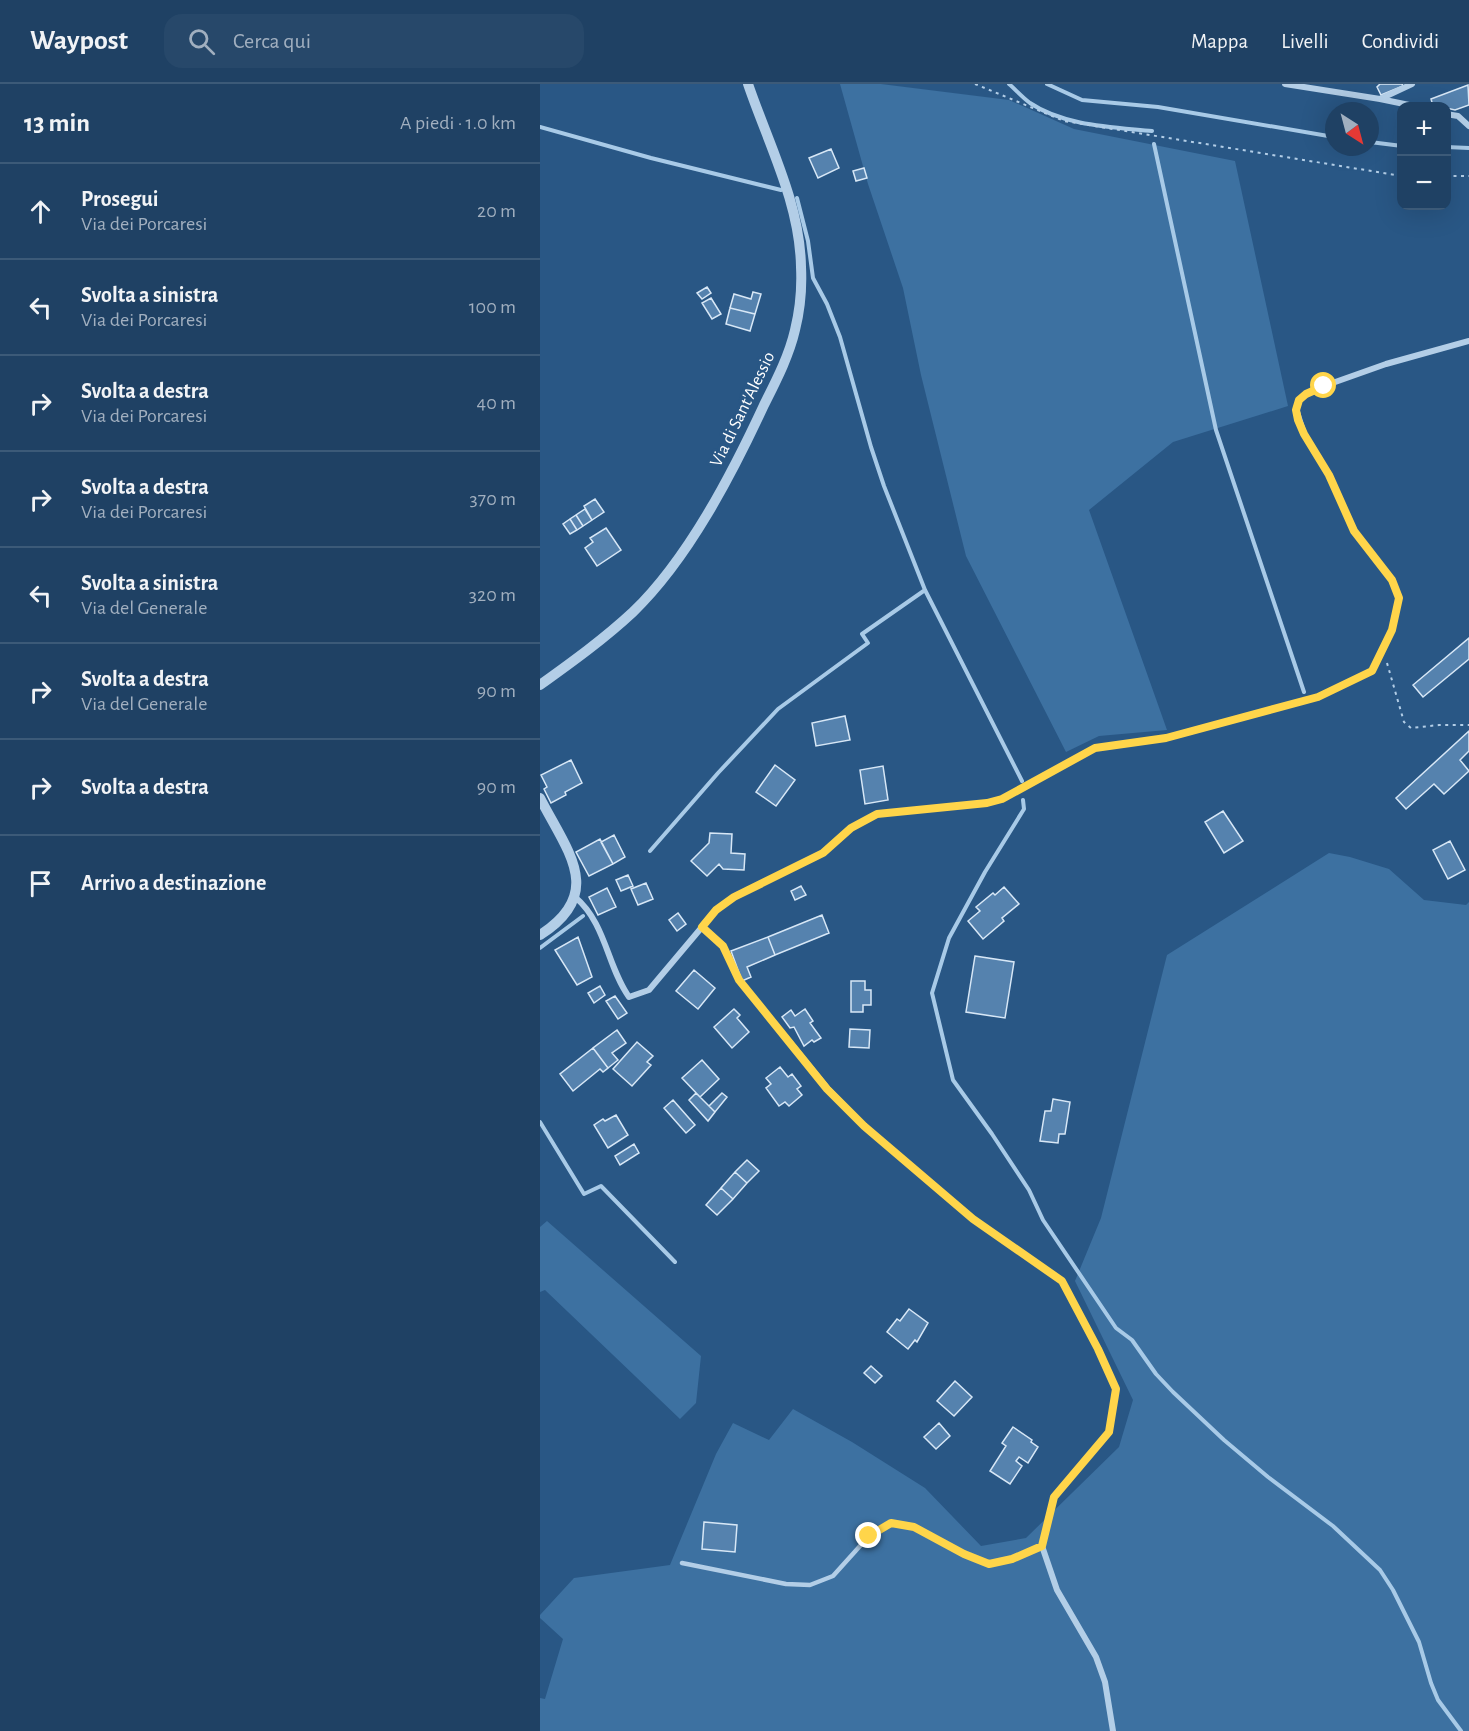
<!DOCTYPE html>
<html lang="it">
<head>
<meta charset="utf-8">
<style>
	body { margin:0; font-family:"Alegreya Sans",sans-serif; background:#27486a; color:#f1f3f6 }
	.controls { position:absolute; right:18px; top:18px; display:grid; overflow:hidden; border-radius:12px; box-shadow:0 6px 24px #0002 }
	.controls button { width:54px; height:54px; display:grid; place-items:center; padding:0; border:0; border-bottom:2px solid #3c5a78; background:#1f4164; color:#f1f3f6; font:30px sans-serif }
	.compass { position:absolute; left:785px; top:18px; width:54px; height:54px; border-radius:50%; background:#1f4164; box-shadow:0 6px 24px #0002; rotate:144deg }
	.stop { position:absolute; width:18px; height:18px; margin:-14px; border:4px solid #ffd54a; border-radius:50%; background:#fff }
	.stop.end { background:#ffd54a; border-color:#fff; box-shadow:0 2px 6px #0008 }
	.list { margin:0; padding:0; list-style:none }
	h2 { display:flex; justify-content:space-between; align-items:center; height:78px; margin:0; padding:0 24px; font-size:26px }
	h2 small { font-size:20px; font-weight:400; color:#a1afbf }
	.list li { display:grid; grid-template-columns:39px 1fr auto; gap:18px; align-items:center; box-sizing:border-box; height:96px; padding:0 24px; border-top:2px solid #3c5a78 }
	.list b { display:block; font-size:22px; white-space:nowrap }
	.list p { margin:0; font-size:20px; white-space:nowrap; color:#a1afbf }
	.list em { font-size:20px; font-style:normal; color:#a1afbf }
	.icon { flex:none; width:33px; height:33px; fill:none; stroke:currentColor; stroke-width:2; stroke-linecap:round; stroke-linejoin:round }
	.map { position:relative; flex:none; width:929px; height:1647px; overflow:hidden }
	header { display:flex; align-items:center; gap:36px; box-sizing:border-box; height:84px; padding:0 30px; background:#1f4164; border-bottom:2px solid #3c5a78 }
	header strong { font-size:28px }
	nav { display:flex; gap:33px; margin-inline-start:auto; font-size:21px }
	.search { width:420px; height:54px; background:#27486a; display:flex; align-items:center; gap:15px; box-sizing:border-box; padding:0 21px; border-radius:18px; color:#a1afbf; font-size:22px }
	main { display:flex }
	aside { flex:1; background:#1f4164 }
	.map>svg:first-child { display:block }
</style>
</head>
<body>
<header>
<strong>Waypost</strong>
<div class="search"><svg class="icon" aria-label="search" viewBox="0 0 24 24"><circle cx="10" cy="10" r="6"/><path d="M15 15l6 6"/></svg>Cerca qui</div>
<nav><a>Mappa</a><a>Livelli</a><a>Condividi</a></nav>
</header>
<main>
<aside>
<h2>13 min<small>A piedi · 1.0 km</small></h2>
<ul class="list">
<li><svg class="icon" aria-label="ahead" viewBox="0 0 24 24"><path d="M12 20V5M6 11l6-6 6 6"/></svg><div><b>Prosegui</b><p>Via dei Porcaresi</p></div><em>20 m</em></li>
<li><svg class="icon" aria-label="left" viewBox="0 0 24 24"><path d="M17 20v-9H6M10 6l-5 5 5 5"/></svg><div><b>Svolta a sinistra</b><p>Via dei Porcaresi</p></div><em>100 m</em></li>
<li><svg class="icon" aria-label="right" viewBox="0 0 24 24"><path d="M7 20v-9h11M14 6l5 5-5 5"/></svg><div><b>Svolta a destra</b><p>Via dei Porcaresi</p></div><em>40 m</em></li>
<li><svg class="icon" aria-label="right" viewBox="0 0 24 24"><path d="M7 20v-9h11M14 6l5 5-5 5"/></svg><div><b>Svolta a destra</b><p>Via dei Porcaresi</p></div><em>370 m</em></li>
<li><svg class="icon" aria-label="left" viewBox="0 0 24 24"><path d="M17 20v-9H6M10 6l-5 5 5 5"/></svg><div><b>Svolta a sinistra</b><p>Via del Generale</p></div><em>320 m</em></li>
<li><svg class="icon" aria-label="right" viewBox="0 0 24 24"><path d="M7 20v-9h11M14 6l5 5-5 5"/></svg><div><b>Svolta a destra</b><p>Via del Generale</p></div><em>90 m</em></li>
<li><svg class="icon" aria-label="right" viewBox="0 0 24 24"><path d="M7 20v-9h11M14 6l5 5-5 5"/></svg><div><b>Svolta a destra</b></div><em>90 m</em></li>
<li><svg class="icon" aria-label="arrive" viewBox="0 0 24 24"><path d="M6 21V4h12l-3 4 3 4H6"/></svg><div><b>Arrivo a destinazione</b></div></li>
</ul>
</aside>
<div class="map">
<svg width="929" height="1647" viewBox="0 0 929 1647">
	<rect width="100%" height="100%" fill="#295785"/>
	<path fill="#3d71a1" d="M300,0H341L469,16L534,45L695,77L748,322L633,358L549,426L627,646L559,652L526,668L426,472L381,291L363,204L328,100Z
		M789,769L810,773L849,785L884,816L926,821L929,818V1647H0V1614L5,1615L23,1555L0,1534V1531L34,1494L130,1481L176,1370L193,1339L229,1356L253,1325L312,1358L385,1404L441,1462L486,1454L579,1363L593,1316L535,1197L561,1134L627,871Z
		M7,1137L161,1272L156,1319L140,1335L5,1206L0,1208V1143Z"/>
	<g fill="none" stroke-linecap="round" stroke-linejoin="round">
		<path stroke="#a8cae7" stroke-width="4" d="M469,0C476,6 482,13 490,19C524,42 573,43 612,47
			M507,0L542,16L618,23L794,53
			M0,43L111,74L241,106
			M830,58L862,62
			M614,60L676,346L764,608
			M906,63L929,64
			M257,114L268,157L273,194L287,220L300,253L331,363L344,402L385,506L482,697
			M483,716L484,725L445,788L409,854L392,909L413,996L452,1050L489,1106L503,1136L576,1244L592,1256L616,1290L633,1308L684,1356L728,1393L793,1442L840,1486L853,1506L879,1558L891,1599L898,1616L921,1647
			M110,767L178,689L238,625L328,559L322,550L385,506
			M0,864L43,832
			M0,1038L44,1110L61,1102L135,1178"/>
	</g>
	<path fill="#5582ae" stroke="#d7e7f6" stroke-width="1.5" d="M840,0H862L863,2L841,11L837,3Z
		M928,1L929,21L915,26L906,24V22H893L891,15Z
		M291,65L299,84L278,94L269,74Z
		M324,84L327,94L316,97L313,87Z
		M167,203L171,209L162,215L157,209Z
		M213,208L221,210L215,230L190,224L194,210L211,215Z
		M171,214L181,230L172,235L162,219Z
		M190,224L215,230L210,247L186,240Z
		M55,415L64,428L52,436L44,422Z
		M45,425L52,436L43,442L36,431Z
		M36,431L43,442L37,446L30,435Z
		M30,435L37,446L30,450L23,440Z
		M66,444L81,466L57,482L45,464L53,458L50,454Z
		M929,554V575L883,613L873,601Z
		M305,632L310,656L276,662L272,639Z
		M929,647V667L920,676L929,687L904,710L894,700L866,725L856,714Z
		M31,676L42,699L25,708L26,711L11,719L4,705L7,703L1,691Z
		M235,681L255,696L236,722L216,708Z
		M343,682L348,716L325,720L320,686Z
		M683,727L703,757L684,769L665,738Z
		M170,749L192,750L191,769L205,770L204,786L183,785L179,780L167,792L151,777L169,759Z
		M74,751L85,773L73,780L61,758Z
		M60,755L73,780L49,792L36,768Z
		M910,757L925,786L908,795L893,766Z
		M88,791L93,802L81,807L76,796Z
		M106,799L113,815L98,821L91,805Z
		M261,802L266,811L255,816L251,807Z
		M464,803L479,820L462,834L464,837L443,855L428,837L440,827L436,823L453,809L455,811Z
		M67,804L76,823L58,831L49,813Z
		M138,829L146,840L137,847L129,836Z
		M282,831L289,849L235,871L228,853Z
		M38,853L52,893L37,901L15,866Z
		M228,853L235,871L207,883L211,893L202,897L191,867Z
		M435,872L474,878L465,934L426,928Z
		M154,886L175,904L158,925L136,907Z
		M311,897H325V906H331V921H323V928H311Z
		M60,902L65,911L54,919L48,909Z
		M75,912L87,929L78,935L66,917Z
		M194,925L200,931L197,934L209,948L192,964L174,943Z
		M265,925L273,937L270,939L281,954L274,958L272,956L264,962L254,943L250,944L242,933L251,926L255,932Z
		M310,945L330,946L329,964L309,963Z
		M77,946L86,959L72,969L78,976L68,984L53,964Z
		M97,958L113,972L107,978L111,981L92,1002L73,985Z
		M53,964L68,984L63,988L60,985L33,1007L20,990Z
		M162,976L179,995L160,1013L142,994Z
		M240,983L248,993L252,990L261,1002L257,1005L262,1011L249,1022L245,1018L239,1022L226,1004L231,1000L226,994Z
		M156,1009L175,1028L168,1037L149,1016Z
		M182,1009L187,1013L175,1028L169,1022Z
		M513,1015L530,1018L525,1050H519L518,1059L500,1057L505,1027H511Z
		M133,1016L155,1041L146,1049L124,1024Z
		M76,1031L88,1051L68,1064L54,1041L63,1035L65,1037Z
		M94,1060L99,1069L80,1081L75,1072Z
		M207,1076L219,1087L207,1099L195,1088Z
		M195,1088L207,1099L193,1115L181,1104Z
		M181,1104L193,1115L177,1131L166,1121Z
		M369,1225L388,1239L377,1258L375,1256L368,1265L347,1248L357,1235L360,1237Z
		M331,1282L342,1292L335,1299L324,1289Z
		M415,1297L432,1313L414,1332L397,1317Z
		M399,1339L410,1352L396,1365L384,1353Z
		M473,1343L492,1356L491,1358L498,1363L488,1379L479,1373L476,1377L482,1382L470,1400L450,1387L466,1362L462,1359Z
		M164,1438L197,1441L195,1468L162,1465Z"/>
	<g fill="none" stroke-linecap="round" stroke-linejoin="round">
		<path stroke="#b3cee7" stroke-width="2" stroke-dasharray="3 4.5" stroke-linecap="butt" d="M435,0L524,37L862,92
			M906,92H929
			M847,579L864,638L871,644L899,641H929"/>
		<path stroke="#b3cee7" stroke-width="4.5" d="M142,1479L246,1500L270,1501L293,1492L329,1452L351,1439L374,1443L424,1470L449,1480L472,1475L502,1462"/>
		<path stroke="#b3cee7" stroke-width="6" d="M745,0L840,15L872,0
			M840,15L874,22
			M906,30L918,32L929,42
			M35,813C66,839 67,882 89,913L109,906L162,843L183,862L199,896L287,1004L324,1042L433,1135L522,1197L558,1265L576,1305L569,1348L514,1413L502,1462L517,1506L556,1573L565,1598L573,1647
			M162,843L176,826L194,813L283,769L311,744L337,730L447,719L462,715L555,664L626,654L778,613L832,587L852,546L859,514L852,496L814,447L789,391L764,350L756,325L759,316L766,310L784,302L846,280L929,257"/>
		<path stroke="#b3cee7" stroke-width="10" d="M0,601C32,578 64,555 93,528C148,475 192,390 224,321C236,297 249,272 255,246C260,226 262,203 261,183C260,119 228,59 208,0
			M0,714C27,767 66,809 0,851"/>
	</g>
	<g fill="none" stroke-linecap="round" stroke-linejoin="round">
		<path stroke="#ffd54a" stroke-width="8" d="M329,1452L351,1439L374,1443L424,1470L449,1480L472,1475L502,1462L514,1413L569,1348L576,1305L558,1265L522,1197L433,1135L324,1042L287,1005L199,896L183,862L162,843L176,826L194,813L283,769L311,744L337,730L447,719L462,715L555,664L626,654L778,613L832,587L852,546L859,514L852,496L814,447L789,391L764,350L758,336L756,326L759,316L766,310L784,302"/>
	</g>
	<g text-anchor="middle" stroke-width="6" stroke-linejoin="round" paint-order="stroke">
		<g font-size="18" fill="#fff" stroke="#295785">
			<text transform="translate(202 325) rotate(-64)" y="6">Via di Sant'Alessio</text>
		</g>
	</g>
</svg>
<div class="controls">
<button>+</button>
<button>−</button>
</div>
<svg class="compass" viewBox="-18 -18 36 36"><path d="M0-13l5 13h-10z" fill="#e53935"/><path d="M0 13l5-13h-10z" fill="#a1afbf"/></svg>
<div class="stop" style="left:784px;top:302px"></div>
<div class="stop end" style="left:329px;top:1452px"></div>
</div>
</main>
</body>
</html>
